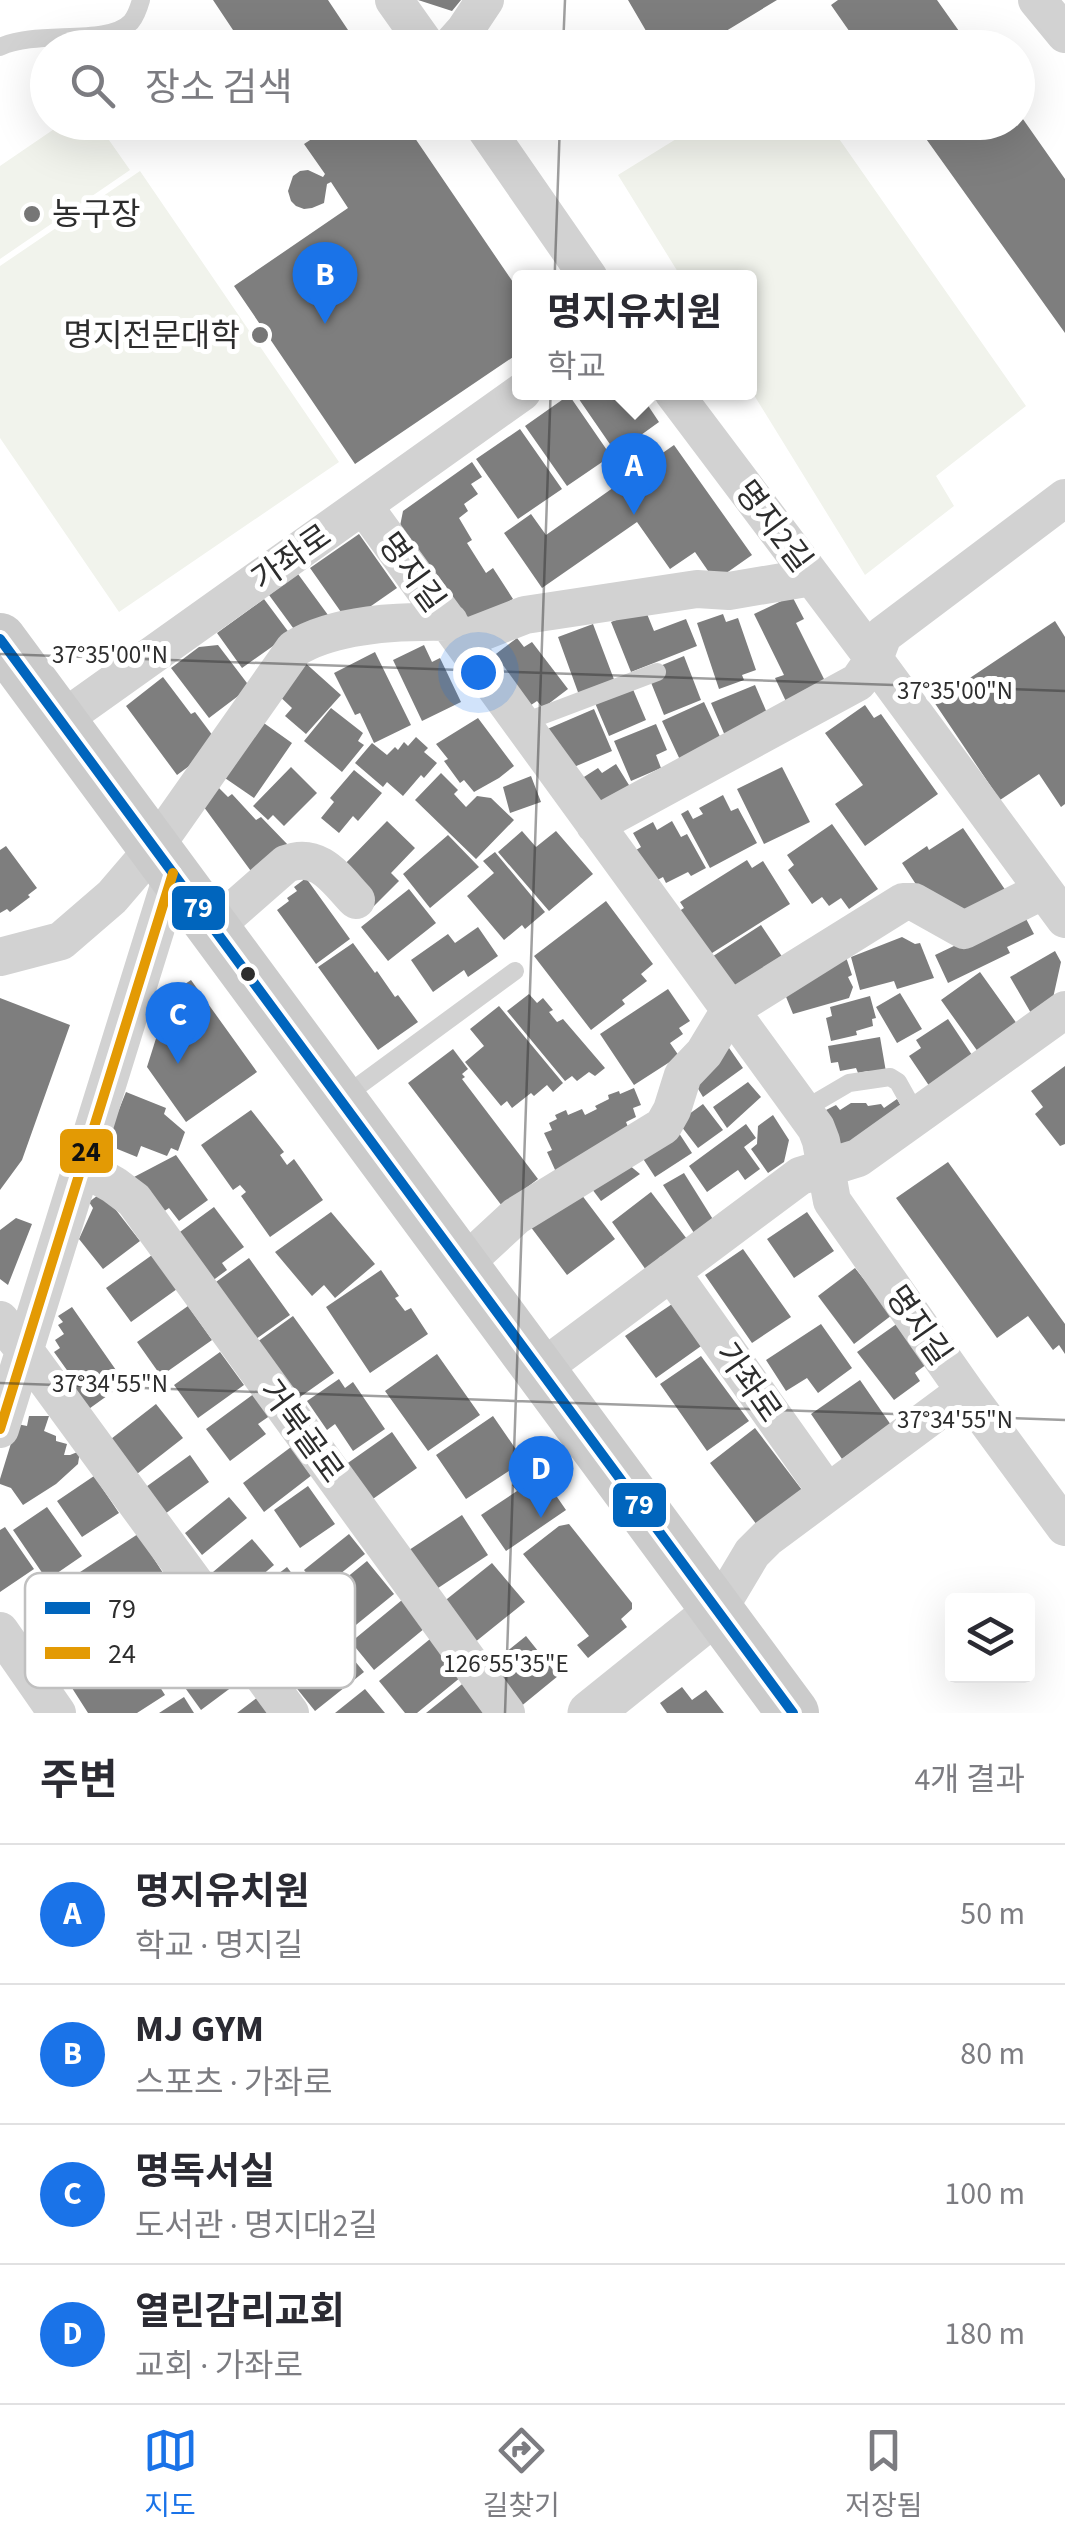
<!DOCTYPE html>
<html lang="ko">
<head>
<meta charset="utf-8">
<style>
	body { margin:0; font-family:"Source Sans 3","Noto Sans KR",sans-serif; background:#f2f2f3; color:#2b2b33 }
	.controls { position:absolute; right:30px; bottom:30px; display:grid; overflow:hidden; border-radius:10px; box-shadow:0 10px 40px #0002 }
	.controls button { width:90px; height:90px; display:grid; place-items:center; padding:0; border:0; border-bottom:2px solid #e1e1e2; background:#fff; color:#2b2b33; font:50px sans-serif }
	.you { position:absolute; left:478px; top:672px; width:35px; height:35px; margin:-25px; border:8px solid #fff; border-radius:50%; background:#1a73e8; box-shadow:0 0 0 15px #1a73e833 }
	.badge { display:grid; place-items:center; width:65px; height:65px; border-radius:50%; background:#1a73e8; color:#fff; font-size:32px; font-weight:700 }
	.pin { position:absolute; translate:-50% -82px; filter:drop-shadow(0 2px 5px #0008) }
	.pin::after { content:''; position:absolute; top:52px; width:35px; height:30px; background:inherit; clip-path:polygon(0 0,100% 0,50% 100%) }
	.popup { position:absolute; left:512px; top:270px; width:245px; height:130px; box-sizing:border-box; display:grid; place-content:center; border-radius:10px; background:#fff; filter:drop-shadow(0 2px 8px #0005); font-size:32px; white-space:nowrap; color:#7c7c81 }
	.popup b { font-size:38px; color:#2b2b33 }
	.popup::after { content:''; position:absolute; left:50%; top:100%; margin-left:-20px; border:20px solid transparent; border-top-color:#fff }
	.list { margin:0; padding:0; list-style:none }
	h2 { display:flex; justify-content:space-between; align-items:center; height:130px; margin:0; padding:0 40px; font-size:42px }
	h2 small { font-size:32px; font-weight:400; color:#7c7c81 }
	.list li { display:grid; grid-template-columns:65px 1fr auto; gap:30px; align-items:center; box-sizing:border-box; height:140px; padding:0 40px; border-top:2px solid #e1e1e2 }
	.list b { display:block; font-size:38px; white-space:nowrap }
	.list p { margin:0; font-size:32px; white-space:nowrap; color:#7c7c81 }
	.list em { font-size:32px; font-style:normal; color:#7c7c81 }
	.icon { flex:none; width:55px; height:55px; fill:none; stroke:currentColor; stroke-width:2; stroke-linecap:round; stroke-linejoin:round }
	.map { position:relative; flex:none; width:1065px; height:1713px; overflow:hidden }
	.search { position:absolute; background:#fff; box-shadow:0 10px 40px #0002; left:30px; right:30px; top:30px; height:110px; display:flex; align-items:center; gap:25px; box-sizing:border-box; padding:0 35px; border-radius:55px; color:#7c7c81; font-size:38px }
	.sheet { height:690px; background:#fff }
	nav { display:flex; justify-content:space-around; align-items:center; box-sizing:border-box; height:140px; border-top:2px solid #e1e1e2; background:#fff; font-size:28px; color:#7c7c81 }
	nav a { display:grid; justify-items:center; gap:5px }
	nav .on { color:#1a73e8 }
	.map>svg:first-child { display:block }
</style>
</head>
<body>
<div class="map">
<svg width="1065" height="1713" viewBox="0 0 1065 1713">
	<rect width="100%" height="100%" fill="#fff"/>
	<path fill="#f1f3ec" d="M63,123H97L130,170L0,259V166Z
		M702,123H828L1026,406L936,476L954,506L865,575L749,387V278L681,277L618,175Z
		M140,171L339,462L119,612L0,438V266Z"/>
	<path fill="#7e7e7e" d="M213,0H328L360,48H245Z
		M418,0H461L452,11Z
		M628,0H777L698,48H656Z
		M838,0H937L971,48H861L831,5Z
		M1018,112L1065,179V333L914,122H1018Z
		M297,122H322L305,134Z
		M353,122H404L519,291V353L355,464L234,286L348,208L331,182L327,184L324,203L312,208L304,209L296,206L291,201L288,191L293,176L300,171L308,170L323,177L325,174L304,144L327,129L332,136Z
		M574,392H639L659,422L616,453Z
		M569,395L611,456L567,486L525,426Z
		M520,429L562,489L518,519L476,459Z
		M674,445L752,555L715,581L695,552L670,569L637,522L542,588L504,533L531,514L546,535Z
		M472,462L482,477L471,484L478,494L464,504L468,511L459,518L472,540L467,543L486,573L493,568L513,599L466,628L400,526L403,511Z
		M359,534L397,588L348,622L310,568Z
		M298,574L328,615L299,636L269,595Z
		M792,596L804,619L796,623L830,691L790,710L775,678L784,675L754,614Z
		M264,599L290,634L242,668L217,633Z
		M645,609L654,631L686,619L697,646L631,672L611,622Z
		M723,614L726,622L738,618L756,670L742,675L744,680L719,689L697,623Z
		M1055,621L1065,637V804L1061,807L1039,774L1000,800L934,702Z
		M593,624L615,682L579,695L558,637Z
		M517,638L524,647L532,642L568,689L543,708L537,701L528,707L484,663Z
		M218,645L250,687L209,718L171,668L199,647Z
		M424,645L432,662L440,658L461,702L422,721L393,660Z
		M375,652L411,725L374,743L360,713L355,715L334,673Z
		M684,656L701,700L664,715L650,680L660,666Z
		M302,660L341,695L306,734L285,716L292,708L275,692Z
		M163,677L191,714L195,712L219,744L177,775L126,706Z
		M755,685L773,727L729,745L711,703Z
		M632,687L646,720L609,736L595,703Z
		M704,702L723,743L681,762L662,721Z
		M865,705L874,718L881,714L938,794L865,846L835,804L863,785L825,733Z
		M331,708L363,733L358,741L364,745L342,772L304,741Z
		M594,709L612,751L562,772L545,730Z
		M478,718L514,766L499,778L474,792L464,780L460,783L444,761L448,759L436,744Z
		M261,721L292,743L254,798L222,776Z
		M656,724L667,750L656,755L661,768L631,781L614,741Z
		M416,737L428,748L424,752L437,763L424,778L421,775L403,796L387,782L383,787L355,763L372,743L387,755L395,747L398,750L404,742L408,746Z
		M616,764L637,798L604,818L573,784L598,768L602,773Z
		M291,767L317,793L284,826L273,815L268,820L253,806Z
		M782,767L810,822L764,844L737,789Z
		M354,770L382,793L358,821L353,816L339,833L321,818L334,802L330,798Z
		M441,773L458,790L454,794L466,807L477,796L491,798L514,820L476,859L415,800Z
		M531,776L541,802L510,813L503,787Z
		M217,786L228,797L232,794L256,820L261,817L289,846L256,878L198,799Z
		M723,795L731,811L738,808L757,843L710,868L681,814L688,810L693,819L703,814L699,808Z
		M387,821L415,848L391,873L399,881L372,908L340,869Z
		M672,821L681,837L687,834L706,868L691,876L688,872L666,883L663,877L648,885L631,853L641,847L633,833L653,822L657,830Z
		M832,824L878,889L849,909L841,898L829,906L822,897L812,904L788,870L794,865L787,855Z
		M963,828L1006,891L969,916L919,889L902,863L927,846L929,850Z
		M522,831L536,847L556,831L593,874L549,911L498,852Z
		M448,835L479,867L430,908L403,874Z
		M6,846L37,888L28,895L30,897L10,912L7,909L0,913V850Z
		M495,852L545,912L525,929L522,925L504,940L467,896L494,873L483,861Z
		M747,860L752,868L763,861L790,904L701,960L673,915L684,908L680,902Z
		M306,878L350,939L316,964L277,910L289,901L287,898L297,891L294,887Z
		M409,889L436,923L388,961L361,927Z
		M606,901L653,964L641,974L647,981L622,1000L625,1004L591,1030L534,956Z
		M1023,913L1034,934L1007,947L1010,953L948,983L935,955Z
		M761,925L787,964L735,998L704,962Z
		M478,927L498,956L468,977L464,970L433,992L411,960L448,934L455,943Z
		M902,937L915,944L920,943L934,978L897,989L894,981L860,990L851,957Z
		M353,943L375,973L377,971L395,997L398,995L418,1022L378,1050L318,967Z
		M844,951L852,975L848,977L853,987L849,998L793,1014L782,987Z
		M1055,951L1061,962L1053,998L1035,1020L1010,977Z
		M980,972L1025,1035L986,1063L941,1000Z
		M191,980L257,1072L186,1122L147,1067L170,994Z
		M668,989L690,1021L679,1028L683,1034L670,1043L679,1056L634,1085L600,1034Z
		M900,993L922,1029L897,1043L876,1007Z
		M529,994L537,1003L543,998L553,1010L549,1012L557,1022L563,1019L605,1068L595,1076L589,1072L577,1081L572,1076L565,1081L507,1011Z
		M870,996L876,1018L872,1019L873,1026L856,1031L857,1035L831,1041L826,1018L832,1016L830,1007Z
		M0,998L70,1025L22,1160L0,1190Z
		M499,1006L563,1083L553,1092L547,1085L534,1096L531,1093L512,1108L507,1101L501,1106L465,1062L484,1046L470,1029Z
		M948,1019L978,1064L934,1093L909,1056L921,1048L916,1040Z
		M880,1037L886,1072L869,1075L868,1071L858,1073L856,1068L840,1071L838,1062L831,1063L828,1046Z
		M727,1045L743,1068L703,1097L694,1082Z
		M453,1049L468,1069L462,1074L465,1077L462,1079L538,1179L502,1206L408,1083Z
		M1065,1066V1144L1060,1146L1035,1114L1043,1107L1031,1091Z
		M748,1082L761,1097L727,1128L713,1107Z
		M634,1088L641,1105L633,1108L636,1117L626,1122L630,1132L556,1172L547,1152L552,1150L544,1133L552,1130L549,1123L557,1119L555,1115L566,1110L568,1115L582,1109L585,1115L597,1109L595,1106L609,1099L608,1095L619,1091L620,1094Z
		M126,1092L166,1108L164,1114L185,1132L178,1151L171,1148L167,1156L141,1146L137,1157L105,1144Z
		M897,1099L905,1113L845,1151L818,1114L836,1105L840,1110L851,1103H866L868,1106L881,1104L884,1108Z
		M703,1104L723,1130L698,1148L678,1122Z
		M251,1110L284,1152L280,1155L287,1165L294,1159L323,1200L270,1237L241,1196L246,1192L240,1185L233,1190L201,1145Z
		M773,1115L789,1140L784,1162L768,1173L751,1149L757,1144L758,1126Z
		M746,1124L756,1138L744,1147L760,1169L745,1180L738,1170L707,1192L689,1166Z
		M675,1127L692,1153L655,1177L638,1151Z
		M176,1155L208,1200L179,1221L169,1208L157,1216L134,1177Z
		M623,1160L640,1174L601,1201L586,1181Z
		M948,1162L1065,1324V1354L1059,1345L1053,1350L1028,1316L997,1338L896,1198Z
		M684,1173L714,1221L694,1233L663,1185Z
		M578,1190L615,1239L567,1275L530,1226Z
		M102,1192L140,1241L103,1269L79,1239L93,1208L89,1202Z
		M651,1192L690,1243L646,1270L612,1222Z
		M214,1207L244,1247L222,1263L227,1270L208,1284L173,1237Z
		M331,1212L375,1264L335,1298L324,1285L312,1296L275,1252Z
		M807,1212L834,1251L794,1278L767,1239Z
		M16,1218L32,1224L8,1285L0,1279V1230Z
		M743,1249L791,1317L752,1343L705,1275Z
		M152,1255L177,1289L131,1322L106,1288Z
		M249,1258L290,1315L256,1339L209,1287Z
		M855,1268L892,1315L854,1344L818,1296Z
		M381,1270L399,1296L395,1298L405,1311L411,1308L428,1334L370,1373L326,1307Z
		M675,1302L704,1344L656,1378L625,1336Z
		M188,1306L212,1340L161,1376L137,1342Z
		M72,1307L125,1383L86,1411L67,1384L74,1380L54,1352L60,1348L55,1340L64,1334L58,1325L63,1322L58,1316Z
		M293,1316L334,1373L300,1397L253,1345Z
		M905,1318L935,1358L915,1373L920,1381L894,1400L857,1352Z
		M821,1324L852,1368L818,1393L807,1378L786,1391L766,1360Z
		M220,1352L244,1385L198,1418L174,1385Z
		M437,1354L480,1415L428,1451L385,1391Z
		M701,1356L749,1421L707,1451L660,1384Z
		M339,1379L345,1388L353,1382L385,1429L353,1451L335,1424L327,1430L307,1401Z
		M860,1380L891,1425L842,1459L811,1414Z
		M255,1393L271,1415L258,1424L266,1434L230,1461L206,1429Z
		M156,1404L183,1438L128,1481L102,1446Z
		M29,1416H49L44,1431L56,1436V1441L67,1444L64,1455H70L80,1451L78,1464L56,1484L23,1505L11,1488L0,1484V1479L17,1424L27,1426Z
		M493,1416L524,1461L466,1499L436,1455Z
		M755,1428L802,1490L757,1525L710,1463Z
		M392,1432L417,1468L370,1501L345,1465Z
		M291,1447L312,1475L264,1512L243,1483Z
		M190,1455L209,1482L158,1519L139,1492Z
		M537,1468L566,1510L506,1551L481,1515L517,1491L512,1485Z
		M94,1476L119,1513L82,1537L57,1501Z
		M308,1486L335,1524L300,1548L274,1510Z
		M229,1497L247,1518L202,1555L185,1533Z
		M47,1507L82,1556L47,1580L13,1530Z
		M462,1515L488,1555L432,1592L406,1552Z
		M569,1524L632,1603V1609L621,1619L627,1627L588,1658L577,1645L589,1636L523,1554L559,1526Z
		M5,1527L34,1569L0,1592V1530Z
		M138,1534L172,1587L109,1629L74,1576Z
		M349,1534L365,1554L320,1590L304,1570Z
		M252,1539L274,1565L235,1598L213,1572Z
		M367,1561L394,1594L351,1629L324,1596Z
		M492,1563L525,1602L469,1647L437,1607Z
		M287,1567L314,1603L261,1643L234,1608Z
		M62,1573L84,1607L47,1631L25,1597Z
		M178,1596L200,1628L155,1660L133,1628Z
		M402,1600L425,1628L374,1670L351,1642Z
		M318,1603L338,1627L303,1656L282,1631Z
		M79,1626L92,1644L50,1673L31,1646L56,1629L62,1637Z
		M526,1636L558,1676L514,1712L481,1672Z
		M430,1639L461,1677L417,1713H405L379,1681Z
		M338,1641L364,1672L315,1711L290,1680Z
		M222,1646L244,1678L201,1710L178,1678Z
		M136,1649L165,1695L137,1713H88L72,1688Z
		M466,1681L492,1713H426Z
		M682,1687L692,1700L706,1690L724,1713H667L660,1703Z
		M365,1689L385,1713H335Z
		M263,1693L279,1713H237Z
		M184,1697L194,1713H159Z"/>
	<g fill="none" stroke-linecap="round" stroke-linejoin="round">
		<path stroke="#d2d2d2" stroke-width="18" d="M0,47C37,29 107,47 131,22C136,16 139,7 141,0
			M522,723L657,672
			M342,1098L515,971
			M803,1110L849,1083L890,1077L898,1082L917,1116"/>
		<path stroke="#d2d2d2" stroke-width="38" d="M394,0L428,48
			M1037,0L1065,34
			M449,48L465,30L485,0
			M481,122L589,278
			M673,392L874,659L1065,919
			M363,505L816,1128L821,1141L832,1201L965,1391L1065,1527
			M461,640L525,615L697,589L729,591L812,577
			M60,721L522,392
			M595,825L858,682L874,659L883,635L1065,498
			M213,928L286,864C319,851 336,879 356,900
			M0,957L61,941L112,897L154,848L294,649C335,623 401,621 449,622
			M82,1167L114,1185L134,1200L506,1713
			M463,1265L516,1216L663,1126L672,1110L683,1075L704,1053L730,1010L903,902H914L964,930L1042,891
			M671,1272L827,1492
			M0,1320L25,1351L290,1713
			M540,1370L800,1176L858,1158L1065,1010
			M0,1429L173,873
			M718,1610L752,1553L767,1538L965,1391
			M0,1631L57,1713"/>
		<path stroke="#d2d2d2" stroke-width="45" d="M590,1713L718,1610"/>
		<path stroke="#cbcbcb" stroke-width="52" d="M0,639L793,1713"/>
		<defs>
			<path id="bus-1" d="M0,639L793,1713"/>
			<path id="bus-2" d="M0,1429L173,873"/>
		</defs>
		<use href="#bus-1" stroke="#fff" stroke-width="18"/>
		<use href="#bus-2" stroke="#fff" stroke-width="18"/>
		<use href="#bus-1" stroke="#0065bd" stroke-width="10"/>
		<use href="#bus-2" stroke="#e39a04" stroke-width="10"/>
	</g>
	<path fill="none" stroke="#2d2d2d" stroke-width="2.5" stroke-opacity="0.45" d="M563,48L565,0M0,654L1065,691M0,1383L1065,1420M505,1713L560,122"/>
	<g fill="#767676" stroke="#fff" stroke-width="4">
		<circle cx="32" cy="214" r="10"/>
		<circle cx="260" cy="335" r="10"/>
	</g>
	<circle fill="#2d2d2d" stroke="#fff" stroke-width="4" cx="248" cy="974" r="9"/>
	<g text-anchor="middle" stroke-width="10" stroke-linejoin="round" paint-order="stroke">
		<g font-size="32" fill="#2d2d2d" stroke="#fff" text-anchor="start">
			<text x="52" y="225">농구장</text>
			<text x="240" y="346" text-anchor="end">명지전문대학</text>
		</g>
		<g font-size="32" fill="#2d2d2d" stroke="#fff">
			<text transform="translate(774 526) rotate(53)" y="11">명지2길</text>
			<text transform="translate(291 557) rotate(-35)" y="11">가좌로</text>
			<text transform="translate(412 572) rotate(54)" y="11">명지길</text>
			<text transform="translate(919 1325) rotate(55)" y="11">명지길</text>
			<text transform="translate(749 1382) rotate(55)" y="11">가좌로</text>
			<text transform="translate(302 1431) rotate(54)" y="11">거북골로</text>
		</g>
	</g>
	<rect x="25" y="1573" width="330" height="115" rx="15" fill="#fff" stroke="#c0c0c0" stroke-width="2.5"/>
	<rect x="45" y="1602" width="45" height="12" fill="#0065bd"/>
	<rect x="45" y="1647" width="45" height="12" fill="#e39a04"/>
	<g font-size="28" fill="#2d2d2d">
		<text x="108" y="1618">79</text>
		<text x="108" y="1663">24</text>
	</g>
	<g font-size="25" text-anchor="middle" fill="#2d2d2d" stroke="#fff" stroke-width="10" stroke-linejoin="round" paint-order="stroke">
		<text x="110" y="663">37°35'00"N</text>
		<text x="955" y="699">37°35'00"N</text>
		<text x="110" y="1392">37°34'55"N</text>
		<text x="955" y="1428">37°34'55"N</text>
		<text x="506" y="1672">126°55'35"E</text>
	</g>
	<g stroke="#fff" stroke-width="4">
		<rect x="170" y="884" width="57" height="48" rx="10" fill="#0065bd"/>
		<rect x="58" y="1127" width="57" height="48" rx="10" fill="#e39a04"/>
		<rect x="611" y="1481" width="57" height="48" rx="10" fill="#0065bd"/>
	</g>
	<g font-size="28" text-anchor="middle" font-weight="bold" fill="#fff">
		<text x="198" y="917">79</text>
		<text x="639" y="1514">79</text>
	</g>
	<g font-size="28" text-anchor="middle" font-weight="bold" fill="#111">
		<text x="86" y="1161">24</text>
	</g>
</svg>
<div class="controls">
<button><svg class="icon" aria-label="layers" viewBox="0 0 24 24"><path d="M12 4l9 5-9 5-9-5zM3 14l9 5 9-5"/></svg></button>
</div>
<div class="you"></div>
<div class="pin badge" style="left:634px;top:515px">A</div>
<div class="popup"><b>명지유치원</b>학교</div>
<div class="pin badge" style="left:325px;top:324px">B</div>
<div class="pin badge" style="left:178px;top:1064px">C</div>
<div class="pin badge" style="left:541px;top:1518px">D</div>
<div class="search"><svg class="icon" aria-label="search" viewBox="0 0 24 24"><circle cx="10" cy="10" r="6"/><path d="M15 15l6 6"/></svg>장소 검색</div>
</div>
<section class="sheet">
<h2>주변<small>4개 결과</small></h2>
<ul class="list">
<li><span class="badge">A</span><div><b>명지유치원</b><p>학교 · 명지길</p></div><em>50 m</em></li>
<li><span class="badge">B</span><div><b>MJ GYM</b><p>스포츠 · 가좌로</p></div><em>80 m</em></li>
<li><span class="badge">C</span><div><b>명독서실</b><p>도서관 · 명지대2길</p></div><em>100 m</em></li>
<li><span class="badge">D</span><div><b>열린감리교회</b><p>교회 · 가좌로</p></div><em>180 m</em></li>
</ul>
</section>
<nav>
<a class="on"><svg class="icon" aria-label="map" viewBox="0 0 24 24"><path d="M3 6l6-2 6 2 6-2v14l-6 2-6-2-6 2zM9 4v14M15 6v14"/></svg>지도</a>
<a><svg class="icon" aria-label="directions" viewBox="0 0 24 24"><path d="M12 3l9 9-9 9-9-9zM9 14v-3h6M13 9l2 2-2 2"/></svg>길찾기</a>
<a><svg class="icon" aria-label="saved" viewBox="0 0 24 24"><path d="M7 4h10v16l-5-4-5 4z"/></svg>저장됨</a>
</nav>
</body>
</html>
